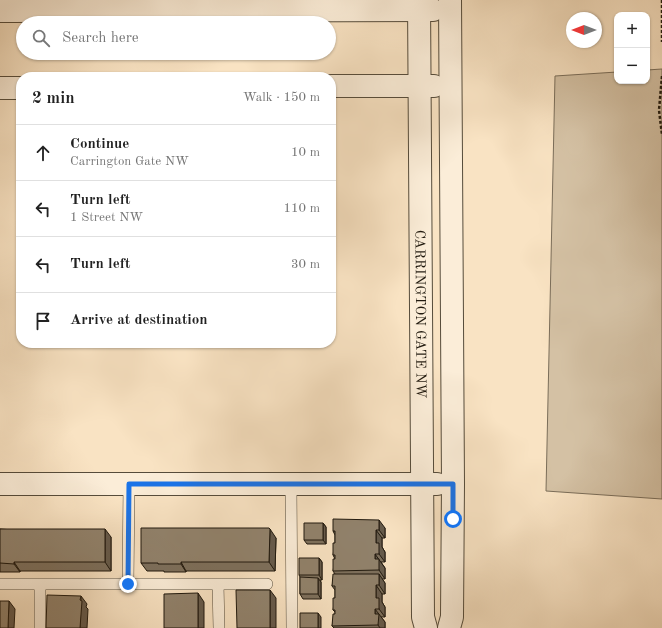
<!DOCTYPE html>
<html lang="en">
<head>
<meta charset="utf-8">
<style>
	body { margin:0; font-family:"Old Standard TT",serif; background:#f6f6f6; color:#222 }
	.controls { position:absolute; right:12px; top:12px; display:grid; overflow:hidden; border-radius:8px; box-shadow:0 1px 3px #0004 }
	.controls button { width:36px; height:36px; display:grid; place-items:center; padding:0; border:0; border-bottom:1px solid #e0e0e0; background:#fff; color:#222; font:20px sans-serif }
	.compass { position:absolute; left:566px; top:12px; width:36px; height:36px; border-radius:50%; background:#fff; box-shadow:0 1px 3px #0004; rotate:270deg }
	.stop { position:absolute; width:12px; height:12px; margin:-9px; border:3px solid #1a73e8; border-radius:50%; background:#fff }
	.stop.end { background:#1a73e8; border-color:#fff; box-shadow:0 1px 4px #0008 }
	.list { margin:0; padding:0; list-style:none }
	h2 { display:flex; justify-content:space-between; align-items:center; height:52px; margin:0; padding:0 16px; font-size:17px }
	h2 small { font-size:13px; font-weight:400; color:#767676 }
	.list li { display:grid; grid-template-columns:26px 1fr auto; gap:12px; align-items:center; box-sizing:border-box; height:56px; padding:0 16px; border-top:1px solid #e0e0e0 }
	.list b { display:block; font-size:15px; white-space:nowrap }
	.list p { margin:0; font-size:13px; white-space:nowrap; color:#767676 }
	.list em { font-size:13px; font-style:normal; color:#767676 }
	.icon { flex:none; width:22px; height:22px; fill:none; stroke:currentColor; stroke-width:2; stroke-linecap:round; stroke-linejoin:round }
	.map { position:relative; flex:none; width:662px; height:628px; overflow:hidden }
	.search { position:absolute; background:#fff; box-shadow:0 1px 3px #0004; left:16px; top:16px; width:320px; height:44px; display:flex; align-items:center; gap:10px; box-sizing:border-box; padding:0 14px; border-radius:22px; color:#767676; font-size:15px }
	.panel { position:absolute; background:#fff; box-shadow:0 1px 3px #0004; left:16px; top:72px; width:320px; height:276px; border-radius:16px }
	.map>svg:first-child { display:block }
</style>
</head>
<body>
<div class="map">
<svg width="662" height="628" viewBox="0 0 662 628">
	<rect width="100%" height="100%" fill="#f9e3c3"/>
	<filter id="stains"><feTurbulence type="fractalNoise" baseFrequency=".005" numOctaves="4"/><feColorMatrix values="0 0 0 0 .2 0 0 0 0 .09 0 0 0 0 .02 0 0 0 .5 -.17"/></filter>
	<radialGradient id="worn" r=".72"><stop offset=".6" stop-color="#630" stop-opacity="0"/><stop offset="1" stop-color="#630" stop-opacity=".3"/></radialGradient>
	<path fill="#d4c1a4" stroke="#7a6d59" d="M662,69V499L546,491L555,76L617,72V81H647V70Z"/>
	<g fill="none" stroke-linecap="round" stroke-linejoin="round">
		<defs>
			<path id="lane" d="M291,484L292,628
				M0,584H128L129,484
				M128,584H218L219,628
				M218,584H267
				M40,628V584"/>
			<g id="street">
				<path id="s1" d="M419,0L423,617L426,628"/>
				<path d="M0,11L433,10"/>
				<path d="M331,86H434"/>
				<path d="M0,88H21"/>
				<path d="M0,484H437"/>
				<path d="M449,628L452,617L453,484L450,0"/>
			</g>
		</defs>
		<use href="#lane" stroke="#564c3b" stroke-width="12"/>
		<use href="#street" stroke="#564c3b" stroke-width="24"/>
		<path stroke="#20190e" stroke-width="2.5" stroke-dasharray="3 2" stroke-linecap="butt" d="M662,0V42
			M662,76L659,110L662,135"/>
		<use href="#lane" stroke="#fbedd8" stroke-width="11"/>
		<use href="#street" stroke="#fbedd8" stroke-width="22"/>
	</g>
	<path fill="#7d705d" stroke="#20190e" d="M323,523L326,527V544H307L304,540Z
		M385,528V538H382V547L385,552V562H381L385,568V579H382L385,583V594H382V602L385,607V617H381L385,622V628H334L332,626L335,614V612L333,610L335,598V590L332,586L335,574L333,571L335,559L333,555L335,543V535L333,531Z
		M0,529L111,537V571H20V572H0Z
		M276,538L275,571H186V572H164V571H147L141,563Z
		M319,558L322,562V580H320L321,582V599H303L300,594V577L299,575Z"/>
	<path fill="#665b4c" stroke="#20190e" d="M379,520L385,528V538L379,530Z
		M323,523L326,527V544L323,540Z
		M105,529L111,537V571L105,562Z
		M270,529L276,538L275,571L269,562Z
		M376,530L382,538V547L385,552V562L379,554L376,543Z
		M375,554L385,568V579L379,570L375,559Z
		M319,558L322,562V580L319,575Z
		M14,562L20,571V572L14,564Z
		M181,562L186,571V572L181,564Z
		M379,574L385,583V594L379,585Z
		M318,578L321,582V599L318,594Z
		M376,585L382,594V602L385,607V617L379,609L376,598Z
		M270,590L276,598V628H270Z
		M198,593L204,602V628H198Z
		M81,596L87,604L86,607L88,609L87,628H80Z
		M9,601L15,609L14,628H8Z
		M375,609L385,622V628H380L378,625L375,614Z
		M318,613L321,617V628H318Z"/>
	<path fill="#91826c" stroke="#20190e" d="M333,519L379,520V530H376V543H379V554H375V559H379V570L333,571V559H335V555H333V543H335V531H333Z
		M304,523H323V540H304Z
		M141,528H269L270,529L269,562H181V564H158V563H141Z
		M0,529H105V562H14V564L0,563Z
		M299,558H319V575H299Z
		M333,574H379V585H376V598H379V609H375V614H379L378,625L332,626L333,614H335V610H333V598H335V586H332Z
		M300,577L318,578V594H300Z
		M236,590H270V628H237Z
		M198,593V628H164V594Z
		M47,595L81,596L80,600L82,601L80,628H46Z
		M0,601H9L8,628H0Z
		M300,613H318V628H300Z"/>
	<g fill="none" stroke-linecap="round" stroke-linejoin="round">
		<path stroke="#1a73e8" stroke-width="5" d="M128,584L129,484H453V519"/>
	</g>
	<g text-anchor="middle" stroke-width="3.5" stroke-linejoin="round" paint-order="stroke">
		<g font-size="14" fill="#20190e" stroke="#fbedd8">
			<text dy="5" stroke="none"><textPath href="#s1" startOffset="314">CARRINGTON GATE NW</textPath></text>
		</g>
	</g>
	<rect width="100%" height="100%" filter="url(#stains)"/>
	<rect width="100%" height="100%" fill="url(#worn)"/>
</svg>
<div class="controls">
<button>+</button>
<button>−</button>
</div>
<svg class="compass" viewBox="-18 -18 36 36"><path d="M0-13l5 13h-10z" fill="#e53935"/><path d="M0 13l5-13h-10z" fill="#767676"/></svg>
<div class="stop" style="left:453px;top:519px"></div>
<div class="stop end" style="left:128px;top:584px"></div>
<div class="search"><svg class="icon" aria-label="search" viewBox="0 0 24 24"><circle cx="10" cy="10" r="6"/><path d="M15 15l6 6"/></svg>Search here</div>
<section class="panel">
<h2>2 min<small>Walk · 150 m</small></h2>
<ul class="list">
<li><svg class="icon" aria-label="ahead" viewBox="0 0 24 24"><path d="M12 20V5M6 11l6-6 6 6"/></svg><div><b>Continue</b><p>Carrington Gate NW</p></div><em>10 m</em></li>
<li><svg class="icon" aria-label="left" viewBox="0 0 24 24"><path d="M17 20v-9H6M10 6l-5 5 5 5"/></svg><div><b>Turn left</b><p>1 Street NW</p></div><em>110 m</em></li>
<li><svg class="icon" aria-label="left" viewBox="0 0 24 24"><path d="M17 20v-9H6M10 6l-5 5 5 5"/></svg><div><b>Turn left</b></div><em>30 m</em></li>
<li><svg class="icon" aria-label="arrive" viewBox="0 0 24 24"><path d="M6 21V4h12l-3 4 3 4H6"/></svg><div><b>Arrive at destination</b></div></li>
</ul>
</section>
</div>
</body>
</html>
